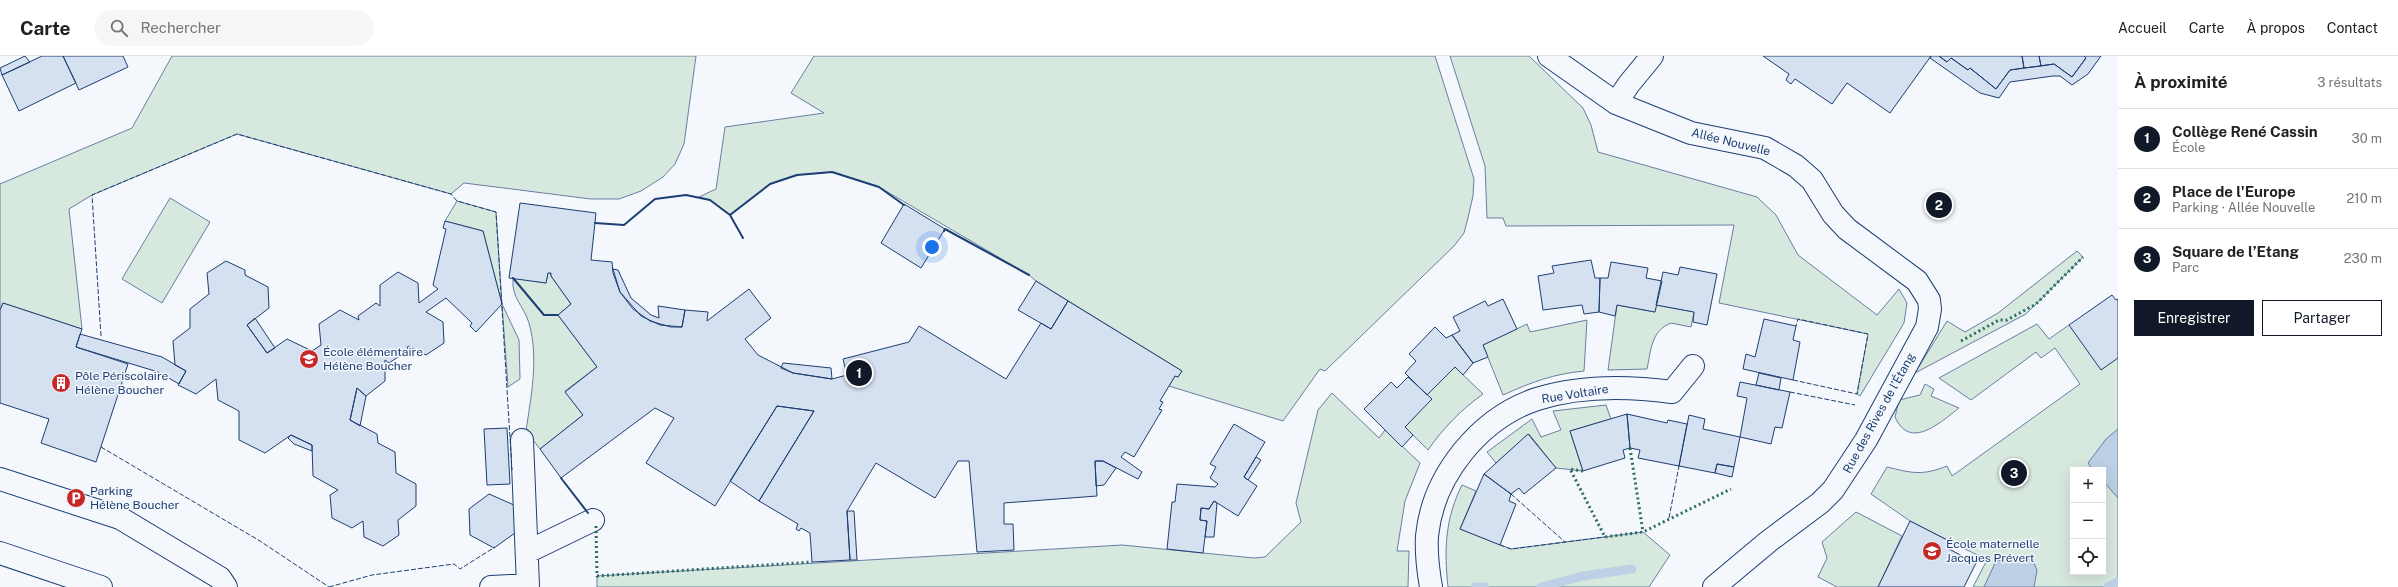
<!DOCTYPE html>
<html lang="fr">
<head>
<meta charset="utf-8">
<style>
	body { margin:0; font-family:"Public Sans",sans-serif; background:#f6f6f6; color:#202124 }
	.controls { position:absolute; right:12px; bottom:12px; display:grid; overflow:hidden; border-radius:0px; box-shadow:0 4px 16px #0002 }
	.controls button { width:36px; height:36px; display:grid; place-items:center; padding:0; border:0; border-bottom:1px solid #e0e0e0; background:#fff; color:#202124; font:20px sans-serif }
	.you { position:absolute; left:932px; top:191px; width:14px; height:14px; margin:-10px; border:3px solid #fff; border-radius:50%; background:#1a73e8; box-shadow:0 0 0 6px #1a73e833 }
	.badge { display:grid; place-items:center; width:26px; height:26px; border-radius:50%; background:#111827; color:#fff; font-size:13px; font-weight:700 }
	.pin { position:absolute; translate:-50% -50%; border:2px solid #fff; box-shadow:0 1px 4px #0006 }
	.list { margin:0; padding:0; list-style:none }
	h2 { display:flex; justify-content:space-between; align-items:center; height:52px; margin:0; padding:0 16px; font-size:17px }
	h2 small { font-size:13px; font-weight:400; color:#757577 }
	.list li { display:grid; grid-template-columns:26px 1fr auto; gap:12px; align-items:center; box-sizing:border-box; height:60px; padding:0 16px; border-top:1px solid #e0e0e0 }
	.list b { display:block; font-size:15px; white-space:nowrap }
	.list p { margin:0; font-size:13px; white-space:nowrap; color:#757577 }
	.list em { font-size:13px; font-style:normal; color:#757577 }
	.actions { display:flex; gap:8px; padding:12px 16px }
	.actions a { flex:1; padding:9px 0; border:1px solid #111827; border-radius:0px; text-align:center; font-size:14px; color:#111827 }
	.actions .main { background:#111827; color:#fff }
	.icon { flex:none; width:22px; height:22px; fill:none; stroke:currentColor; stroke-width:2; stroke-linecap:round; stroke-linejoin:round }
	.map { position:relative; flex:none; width:2118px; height:531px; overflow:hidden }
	header { display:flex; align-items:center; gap:24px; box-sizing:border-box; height:56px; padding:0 20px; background:#fff; border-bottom:1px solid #e0e0e0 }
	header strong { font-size:19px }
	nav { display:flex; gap:22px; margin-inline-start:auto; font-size:14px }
	.search { width:280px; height:36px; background:#f6f6f6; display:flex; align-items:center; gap:10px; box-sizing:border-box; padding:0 14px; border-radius:22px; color:#757577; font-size:15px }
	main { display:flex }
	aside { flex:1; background:#fff }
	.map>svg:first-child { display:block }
</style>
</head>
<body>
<header>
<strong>Carte</strong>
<div class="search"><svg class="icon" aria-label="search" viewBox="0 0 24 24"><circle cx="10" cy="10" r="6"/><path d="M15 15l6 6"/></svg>Rechercher</div>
<nav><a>Accueil</a><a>Carte</a><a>À propos</a><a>Contact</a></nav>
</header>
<main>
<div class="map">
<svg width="2118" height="531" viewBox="0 0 2118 531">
	<rect width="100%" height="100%" fill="#f4f7fb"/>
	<path fill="#d7e8df" stroke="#687fa3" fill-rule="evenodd" d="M172,0H696L684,88L675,108L663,121L641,135L619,143H591L464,127L451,138L237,78L92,139L69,153L82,273L3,247L0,254V128L132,72Z
		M814,0H1435L1474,123L1473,140L1467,166L1464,177L1454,190L1325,315L1320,313L1283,365L1169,330L1175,320L1178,321L1182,315L1036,225L1029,219L879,131L832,116L797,119L770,128L730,159L710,144L699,141L716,133L725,71L824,57L791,37Z
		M1450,0H1529L1583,52L1591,69L1598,96L1757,141L1776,159L1798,199L1877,259L1899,233L1907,247L1904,267L1860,340L1857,338L1868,278L1719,247L1734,169L1506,170L1503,162H1487L1485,110Z
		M170,142L210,166L162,247L122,223Z
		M457,145L496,156L502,248L519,284L520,323L508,331L502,248L483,175L445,165Z
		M2077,195L2083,201L2026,258L1915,317L1947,265L1965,276L1998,257Z
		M548,217H551V220L571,248L558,259L597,311L565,335L583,359L540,393L526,375C531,340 539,303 529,267C524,250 511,242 513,222L546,227Z
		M1617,249L1655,256L1656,249L1694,256L1691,271L1671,267C1651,275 1651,294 1647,313L1608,314Z
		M1587,264L1584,315C1553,318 1532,326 1503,339L1483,289L1527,268L1530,276Z
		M2037,268L2049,283L2069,269L2118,302V531H1973L1987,504L1910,465L1871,438L1887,411C1912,417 1922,420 1947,410L1952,420L2080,328L2055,292L2041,302L2036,296L1971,344L1939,322ZM2073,414H2103V516H2073Z
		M1455,311L1483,338C1461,354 1444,371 1428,394L1405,371L1431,343L1427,339Z
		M1925,328L1934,333L1931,340L1959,352C1941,366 1910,395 1895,361L1899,344L1920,339Z
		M1332,337L1379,382L1385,374L1420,407L1405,445L1397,495H1409L1408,531H597V520L1122,489L1254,502L1265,501L1301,466L1296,447L1318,354Z
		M1606,349L1611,363L1570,375L1583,415L1556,412L1529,378L1496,407L1487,396L1532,363L1541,381L1561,374L1553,355Z
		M1462,429L1476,435L1460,473L1511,493L1643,476L1670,499L1649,531H1448C1444,494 1445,463 1462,429Z
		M1856,456L1902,480L1878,531H1837L1818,521L1827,502L1822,486Z"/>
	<path fill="#bed0e5" stroke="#687fa3" d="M2118,373V442L2103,425V414H2093L2088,407L2106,383Z
		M2023,501L2032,503L2037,514L2034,531H1984L1996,505Z"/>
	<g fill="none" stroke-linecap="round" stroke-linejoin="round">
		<path stroke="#bed0e5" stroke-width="9" d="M1475,531H1485
			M1541,531L1583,520L1632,513
			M2108,531L2118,526"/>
	</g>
	<path fill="#d5e0f0" stroke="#1d3f73" d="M25,0L30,6L2,19L0,12Z
		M42,0H63L76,27L19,55L2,19Z
		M63,0H123L128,11L79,34Z
		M1763,0H1931L1890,57L1847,27L1832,48L1795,23L1791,28L1786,24L1789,18Z
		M1931,0H1939L1947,6L1951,2L1968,14L1970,12L1996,33L2010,14L2054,8L2072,21L2086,2L2084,0H2101L2088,18L2072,29L2060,20H2053L2010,26L1999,42L1980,37L1930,2Z
		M1939,0H2022L2024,12L2010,14L1996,33L1970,12L1968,14L1951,2L1947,6Z
		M2022,0H2039L2041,10L2024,12Z
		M2039,0H2084L2086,2L2072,21L2054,8L2041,10Z
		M520,147L596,157L591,204L612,206L613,217L620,236L633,253L650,265L671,271H682L685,254L708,256L707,265L749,233L771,262L745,283L758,299L793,317L832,323L847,319L843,303L909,286L919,270L1006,323L1041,267L1051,273L1068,245L1182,315L1178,321L1175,320L1160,345L1163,346L1159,353L1162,354L1134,401L1125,396L1121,401L1142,416L1138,423L1103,405H1095L1097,440L1004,447V468H1013L1014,494L977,496L969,405H958L935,442L876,407L847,455L850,504L812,506L810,477L801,472L799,475L796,473L798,468L759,445L814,355L777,350L715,450L646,407L674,362L655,352L561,422L540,393L583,359L565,336L597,311L558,259L571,248L551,220V217H548L546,227L509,222Z
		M904,148L945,173L921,212L881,187Z
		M445,165L483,175L502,248L476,276L470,270L472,267L446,242L426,256L443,266L444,287L426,299L408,290L407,295L389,307L385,304V325L366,340L357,332L350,364L377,378L378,387L395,396L396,417L416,428V450L398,464L399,479L383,490L364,481L363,465L352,472L332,462L330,439L338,434L313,420L312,389L291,379L265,397L239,384V355L218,344L216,323L196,338L178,329L186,315L175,309L173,285L190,272V253L209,238L207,217L226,205L245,214V219L268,231L269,252L247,269L267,297L287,283L312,295L321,289L319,268L340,254L359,264L358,260L376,247L380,250V229L398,216L418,227L419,247L438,233L433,229L446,173L443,172Z
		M1591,204L1595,222H1600L1599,256L1584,258L1582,249L1543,254L1538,220L1554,217L1552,210Z
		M1611,206L1648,212L1646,222L1662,225L1655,256L1617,249L1615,260L1599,256L1600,222H1608Z
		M1680,211L1717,218L1707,269L1693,266L1694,256L1656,249L1663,216L1678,219Z
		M613,213L618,214L631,242L651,259L659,262L658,250L685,254L682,271L660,269L641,260L620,236Z
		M1036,225L1068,245L1051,273L1018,254Z
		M2112,239L2116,244L2118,243V302L2101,314L2069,269Z
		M1503,243L1517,273L1483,289L1488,301L1473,307L1452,279L1460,275L1453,261L1485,245L1488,250Z
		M3,247L82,273L76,291L128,308L96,406L41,387L49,363L0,347V254Z
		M255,262L275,292L267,297L247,269Z
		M1764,263L1796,270L1793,284L1800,286L1793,324L1743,313L1746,298L1755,301Z
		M1435,271L1446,282L1452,279L1473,307L1463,319L1455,311L1427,339L1405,317L1416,305L1409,298Z
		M80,278L162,301L186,315L179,328L158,316L76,291Z
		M783,307L831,312L832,323L793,317L781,312Z
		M1759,317L1781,322L1779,334L1756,329Z
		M1408,321L1432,343L1405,371L1413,379L1402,391L1364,353L1391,326L1397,332Z
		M1740,326L1790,336L1782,372L1775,371L1771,388L1740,381L1747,342L1737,340Z
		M357,332L366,340L360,370L350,364Z
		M777,350L814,355L759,445L730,425Z
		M1627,358L1630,392L1623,394L1625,402L1583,415L1570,375Z
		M1627,358L1667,367L1668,364L1687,368L1679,410L1638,402L1640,394L1630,392Z
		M1689,359L1705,363L1703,373L1740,381L1734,411L1717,408L1715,417L1679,410Z
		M1234,368L1265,386L1244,421L1257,430L1238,460L1214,445L1209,453L1201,452L1200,464L1207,465L1203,497L1167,493L1172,446H1175L1177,428L1215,431L1218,428L1210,422L1216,411L1210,408Z
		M507,372L510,428L487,429L484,373Z
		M1528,378L1556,412L1524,438L1519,432L1511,438L1484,418Z
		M291,379L312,389V395L294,388L288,382Z
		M1256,401L1261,404L1248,424L1244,421Z
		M1095,405H1103L1116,412L1104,429L1096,430Z
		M1717,408L1734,411L1732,421L1715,417Z
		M1484,418L1511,438L1509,445L1516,448L1500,489L1460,473Z
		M489,438L514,449L515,477L494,492L470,479L469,453Z
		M1214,445L1217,447L1214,481H1205L1207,465L1200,464L1201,452L1209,453Z
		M847,455H854L857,504H850Z
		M1910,465L1951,486L1947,492L1976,507L1964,531H1878Z"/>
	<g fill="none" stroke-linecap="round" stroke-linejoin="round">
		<defs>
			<path id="minor" d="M1549,0L1616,47L1691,77L1765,92L1796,110L1812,124L1833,158L1847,173L1917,225L1929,244L1930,253L1927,271L1866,384L1833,434L1820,447L1769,485L1714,531
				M1616,47L1629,28L1652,0
				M0,423L120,462L220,522L226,531
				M527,496L593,464
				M0,497L101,531
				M491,531L528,529L522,384
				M1431,531C1428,514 1426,497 1427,480C1433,419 1480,362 1537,343C1581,329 1628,330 1672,336L1693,310"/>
		</defs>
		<use href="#minor" stroke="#1d3f73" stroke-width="24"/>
		<use href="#minor" stroke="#f4f7fb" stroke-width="22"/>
		<path stroke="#2c6c60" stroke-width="3" stroke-dasharray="2 3" stroke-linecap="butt" d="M1961,285L1999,264H2007L2036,248L2083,201
			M1630,392L1643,476
			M1583,415L1570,413L1605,481L1643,476L1731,433
			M596,470L597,520L812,506"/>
		<path stroke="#1d3f73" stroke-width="1" stroke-dasharray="5 2" stroke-linecap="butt" d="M101,280L92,139L237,78L451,138L457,145L496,156L512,414
			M1793,324L1857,338L1868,278L1798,263L1796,270
			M1790,336L1855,349
			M101,391L260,485L329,531
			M1511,438L1565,486
			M1669,462L1679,410
			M1500,489L1511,493L1605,481
			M329,531L372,519L454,508L460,513L495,491"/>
		<path stroke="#1d3f73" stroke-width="2" d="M730,159L770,128L797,119L832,116L879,131L904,149
			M595,167L624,169L655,143L686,139L710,144L730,159L743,182
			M944,175L945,173L1029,219
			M513,222L544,259H558
			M561,422L588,457"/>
	</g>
	<defs>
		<symbol id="school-disc" viewBox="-11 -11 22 22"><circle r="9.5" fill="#c62828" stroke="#f4f7fb"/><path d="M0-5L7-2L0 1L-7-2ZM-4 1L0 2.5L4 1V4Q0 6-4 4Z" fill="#fff"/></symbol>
		<symbol id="building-disc" viewBox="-11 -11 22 22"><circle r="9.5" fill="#c62828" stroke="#f4f7fb"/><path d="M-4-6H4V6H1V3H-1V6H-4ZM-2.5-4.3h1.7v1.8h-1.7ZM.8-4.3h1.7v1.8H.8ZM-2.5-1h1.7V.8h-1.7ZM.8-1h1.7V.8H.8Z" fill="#fff"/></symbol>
		<symbol id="parking-disc" viewBox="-11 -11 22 22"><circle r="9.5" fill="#c62828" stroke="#f4f7fb"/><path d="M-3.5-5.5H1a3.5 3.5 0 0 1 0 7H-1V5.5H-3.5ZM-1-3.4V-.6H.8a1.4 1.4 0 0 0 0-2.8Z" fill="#fff"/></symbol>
	</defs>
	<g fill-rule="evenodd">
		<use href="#school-disc" x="298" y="292" width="22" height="22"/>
		<use href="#building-disc" x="50" y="316" width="22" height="22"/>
		<use href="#parking-disc" x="65" y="431" width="22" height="22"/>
		<use href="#school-disc" x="1921" y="484" width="22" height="22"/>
	</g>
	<g text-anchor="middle" stroke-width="3" stroke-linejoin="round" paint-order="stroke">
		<g font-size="12" fill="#1d3f73" stroke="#f4f7fb">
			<text transform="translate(1731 86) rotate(14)" y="4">Allée Nouvelle</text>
			<text transform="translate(1575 338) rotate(-9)" y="4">Rue Voltaire</text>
			<text transform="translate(1879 357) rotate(-61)" y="4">Rue des Rives de l’Étang</text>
		</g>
		<g font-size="12" fill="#1d3f73" stroke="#f4f7fb" text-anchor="start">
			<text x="323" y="300">École élémentaire<tspan x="323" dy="14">Hélène Boucher</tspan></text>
			<text x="75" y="324">Pôle Périscolaire<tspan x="75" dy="14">Hélène Boucher</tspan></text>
			<text x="90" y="439">Parking<tspan x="90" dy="14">Hélène Boucher</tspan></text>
			<text x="1946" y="492">École maternelle<tspan x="1946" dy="14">Jacques Prévert</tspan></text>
		</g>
	</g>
</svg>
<div class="controls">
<button>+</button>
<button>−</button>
<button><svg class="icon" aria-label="locate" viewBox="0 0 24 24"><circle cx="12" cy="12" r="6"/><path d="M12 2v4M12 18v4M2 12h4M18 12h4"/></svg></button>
</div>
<div class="you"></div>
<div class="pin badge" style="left:859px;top:317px">1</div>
<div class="pin badge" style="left:1939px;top:149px">2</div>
<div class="pin badge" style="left:2014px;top:417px">3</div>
</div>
<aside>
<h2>À proximité<small>3 résultats</small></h2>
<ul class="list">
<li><span class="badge">1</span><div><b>Collège René Cassin</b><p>École</p></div><em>30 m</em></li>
<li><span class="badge">2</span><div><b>Place de l'Europe</b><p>Parking · Allée Nouvelle</p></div><em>210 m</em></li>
<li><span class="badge">3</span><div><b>Square de l’Etang</b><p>Parc</p></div><em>230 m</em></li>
</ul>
<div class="actions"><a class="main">Enregistrer</a><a>Partager</a></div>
</aside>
</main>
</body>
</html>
